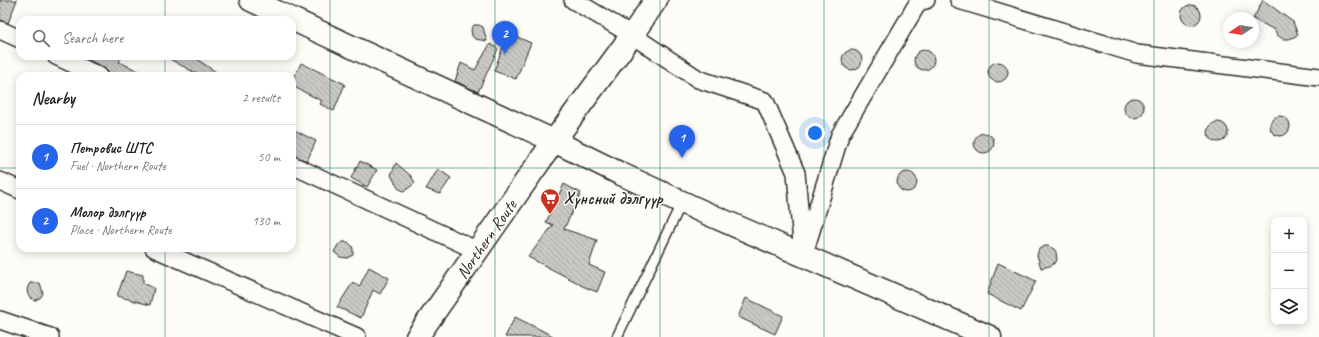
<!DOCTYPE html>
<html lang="en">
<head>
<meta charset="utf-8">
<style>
	body { margin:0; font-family:Caveat,sans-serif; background:#f2f2f2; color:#222 }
	.controls { position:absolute; right:12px; bottom:12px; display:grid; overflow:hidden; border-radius:8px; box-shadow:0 2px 10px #0003 }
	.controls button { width:36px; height:36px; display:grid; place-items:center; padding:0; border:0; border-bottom:1px solid #e0e0e0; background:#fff; color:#222; font:20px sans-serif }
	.compass { position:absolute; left:1223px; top:12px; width:36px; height:36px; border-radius:50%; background:#fff; box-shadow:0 2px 10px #0003; rotate:258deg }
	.you { position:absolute; left:815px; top:133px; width:14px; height:14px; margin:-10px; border:3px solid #fff; border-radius:50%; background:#1a73e8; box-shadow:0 0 0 6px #1a73e833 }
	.badge { display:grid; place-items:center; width:26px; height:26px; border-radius:50%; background:#2563eb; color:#fff; font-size:13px; font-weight:700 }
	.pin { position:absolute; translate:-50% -33px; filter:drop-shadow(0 1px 2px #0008) }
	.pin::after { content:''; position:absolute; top:21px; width:14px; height:12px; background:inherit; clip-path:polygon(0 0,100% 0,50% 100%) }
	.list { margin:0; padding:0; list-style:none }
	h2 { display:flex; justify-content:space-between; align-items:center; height:52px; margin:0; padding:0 16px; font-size:17px }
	h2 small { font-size:13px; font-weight:400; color:#767676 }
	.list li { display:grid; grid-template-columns:26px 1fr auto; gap:12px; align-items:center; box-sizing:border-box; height:64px; padding:0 16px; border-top:1px solid #e0e0e0 }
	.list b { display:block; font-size:15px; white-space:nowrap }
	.list p { margin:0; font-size:13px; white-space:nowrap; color:#767676 }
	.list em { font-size:13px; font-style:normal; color:#767676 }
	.icon { flex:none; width:22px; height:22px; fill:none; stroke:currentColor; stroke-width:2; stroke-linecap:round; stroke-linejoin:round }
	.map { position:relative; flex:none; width:1319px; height:337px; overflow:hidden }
	.search { position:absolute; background:#fff; box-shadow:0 2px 10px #0003; left:16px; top:16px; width:280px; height:44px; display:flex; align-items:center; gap:10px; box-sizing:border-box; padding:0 14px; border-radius:12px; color:#767676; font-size:15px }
	.panel { position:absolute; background:#fff; box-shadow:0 2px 10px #0003; left:16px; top:72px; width:280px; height:180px; border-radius:12px }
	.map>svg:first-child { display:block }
</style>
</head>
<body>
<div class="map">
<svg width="1319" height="337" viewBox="0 0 1319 337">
	<defs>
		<pattern id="building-back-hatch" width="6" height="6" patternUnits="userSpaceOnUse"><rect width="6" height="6" fill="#c9c8c4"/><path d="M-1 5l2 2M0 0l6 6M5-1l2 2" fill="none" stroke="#adaca9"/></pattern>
	</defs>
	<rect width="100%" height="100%" fill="#fdfcf7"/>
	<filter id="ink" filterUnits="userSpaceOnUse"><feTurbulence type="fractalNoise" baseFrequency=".025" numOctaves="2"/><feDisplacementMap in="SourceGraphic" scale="8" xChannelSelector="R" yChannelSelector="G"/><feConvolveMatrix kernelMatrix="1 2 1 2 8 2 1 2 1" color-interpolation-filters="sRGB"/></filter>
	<g filter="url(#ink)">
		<path fill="url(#building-back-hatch)" stroke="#2b2b2b" d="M0,0H17L8,23L0,20Z
			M1263,0L1293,22L1298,35L1289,39H1283L1277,35L1275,30L1253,19Z
			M1181 15a10 10 0 1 1 20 0a10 10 0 1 1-20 0Z
			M474,25H479L483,27L487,41L475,39L472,36L471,29Z
			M508,33L531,43L516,79L494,71Z
			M490,44L498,49L478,92L455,81L461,63L475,70Z
			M842 60a10 10 0 1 1 20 0a10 10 0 1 1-20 0Z
			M914 60a10 10 0 1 1 20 0a10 10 0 1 1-20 0Z
			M80,56H122L119,62L150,76H117L108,72L103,67Z
			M164,56H201L198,60L222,76H201Z
			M988 72a10 10 0 1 1 20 0a10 10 0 1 1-20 0Z
			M301,63L345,84L334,111L320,104L322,101L292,86V82Z
			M1124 108a10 10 0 1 1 20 0a10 10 0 1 1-20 0Z
			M1270 126a10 10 0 1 1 20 0a10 10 0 1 1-20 0Z
			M1208 132a10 10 0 1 1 20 0a10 10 0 1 1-20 0Z
			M292,129L316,141L307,161L292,155Z
			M974 143a10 10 0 1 1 20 0a10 10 0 1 1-20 0Z
			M360,161L377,170L367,187L351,178Z
			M396,163L411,176L415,183L406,190L403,191L398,188L391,175Z
			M438,169L451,178L440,194L426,189Z
			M897 182a10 10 0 1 1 20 0a10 10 0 1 1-20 0Z
			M564,184L581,193L564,229L597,240L589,265L605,272L597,292L580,285V284L528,257L553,225L546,222Z
			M343,242H348L352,246L353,249V255L347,258L340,257L334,252L338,245Z
			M1045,246H1048L1054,249L1056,252L1057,259L1056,262L1050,266L1041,268L1037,255L1039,249Z
			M998,263L1036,281L1021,311L987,294Z
			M369,267L389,278L380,294L373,290L361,318L337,307L353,282L359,287Z
			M126,271L143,275V283L154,288L150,305L117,296Z
			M30,283H40L43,293L41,297L34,301L28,295L27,289Z
			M746,298L783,316L775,334L738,317Z
			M515,317L555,337H505Z"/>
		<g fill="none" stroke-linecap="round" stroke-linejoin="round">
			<defs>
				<path id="service" d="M617,337L682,202"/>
				<path id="minor" d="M573,0L632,35L698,79L765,101L796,173L803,256
					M959,0L1137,54L1319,77
					M0,30L20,39
					M56,56L99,76
					M292,165L478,251
					M0,181L20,190
					M806,247L840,135L919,1L926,0
					M154,248L357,337
					M0,320L50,337"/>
				<path id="tertiary" d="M251,0L554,141L621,174L699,210L990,337"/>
				<path id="trunk" d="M417,337L554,141L632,35L656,0"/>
			</defs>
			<use href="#service" stroke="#2b2b2b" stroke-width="12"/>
			<use href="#minor" stroke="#2b2b2b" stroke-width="20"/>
			<use href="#tertiary" stroke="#2b2b2b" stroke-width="25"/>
			<use href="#trunk" stroke="#2b2b2b" stroke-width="25"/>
			<use href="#service" stroke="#fdfcf7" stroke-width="9"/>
			<use href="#minor" stroke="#fdfcf7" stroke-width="17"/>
			<use href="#tertiary" stroke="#fdfcf7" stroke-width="22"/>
			<use href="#trunk" stroke="#fdfcf7" stroke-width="22"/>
		</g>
	</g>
	<path fill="none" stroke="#0f766e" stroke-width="1" stroke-opacity="0.55" d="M165,0V20M330,0V337M495,0V337M660,0V337M824,0V337M989,0V337M1154,0V337M165,56V76M0,168H20M292,168H1319M165,248V337"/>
	<defs>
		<symbol id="supermarket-pin" viewBox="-11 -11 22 30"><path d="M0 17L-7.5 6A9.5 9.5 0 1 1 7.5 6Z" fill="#c8321e" stroke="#fdfcf7"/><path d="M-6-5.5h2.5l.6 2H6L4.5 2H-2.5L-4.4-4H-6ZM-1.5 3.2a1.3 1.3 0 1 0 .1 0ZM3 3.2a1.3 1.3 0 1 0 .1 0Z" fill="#fff"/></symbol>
	</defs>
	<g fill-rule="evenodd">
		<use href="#supermarket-pin" x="539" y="187" width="22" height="30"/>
	</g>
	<g text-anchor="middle" stroke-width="3" stroke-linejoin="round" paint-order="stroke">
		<g font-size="17" font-weight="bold" fill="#2b2b2b" stroke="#fdfcf7" text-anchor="start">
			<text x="564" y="204">Хүнсний дэлгүүр</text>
		</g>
		<g font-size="17" fill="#2b2b2b" stroke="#fdfcf7">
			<text transform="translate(486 239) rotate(-55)" y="6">Northern Route</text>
		</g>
	</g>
</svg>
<div class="controls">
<button>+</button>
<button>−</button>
<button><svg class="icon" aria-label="layers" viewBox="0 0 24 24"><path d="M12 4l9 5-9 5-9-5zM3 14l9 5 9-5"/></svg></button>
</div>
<svg class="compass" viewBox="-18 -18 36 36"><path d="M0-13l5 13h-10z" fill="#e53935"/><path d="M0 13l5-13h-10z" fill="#767676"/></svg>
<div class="you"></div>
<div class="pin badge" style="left:682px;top:158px">1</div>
<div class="pin badge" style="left:505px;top:54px">2</div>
<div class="search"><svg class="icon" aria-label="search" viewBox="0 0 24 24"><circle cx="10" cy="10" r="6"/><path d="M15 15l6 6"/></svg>Search here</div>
<section class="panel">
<h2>Nearby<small>2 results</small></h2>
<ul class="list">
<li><span class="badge">1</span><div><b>Петровис ШТС</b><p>Fuel · Northern Route</p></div><em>50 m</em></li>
<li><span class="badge">2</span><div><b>Молор дэлгүүр</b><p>Place · Northern Route</p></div><em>130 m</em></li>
</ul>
</section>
</div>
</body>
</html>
